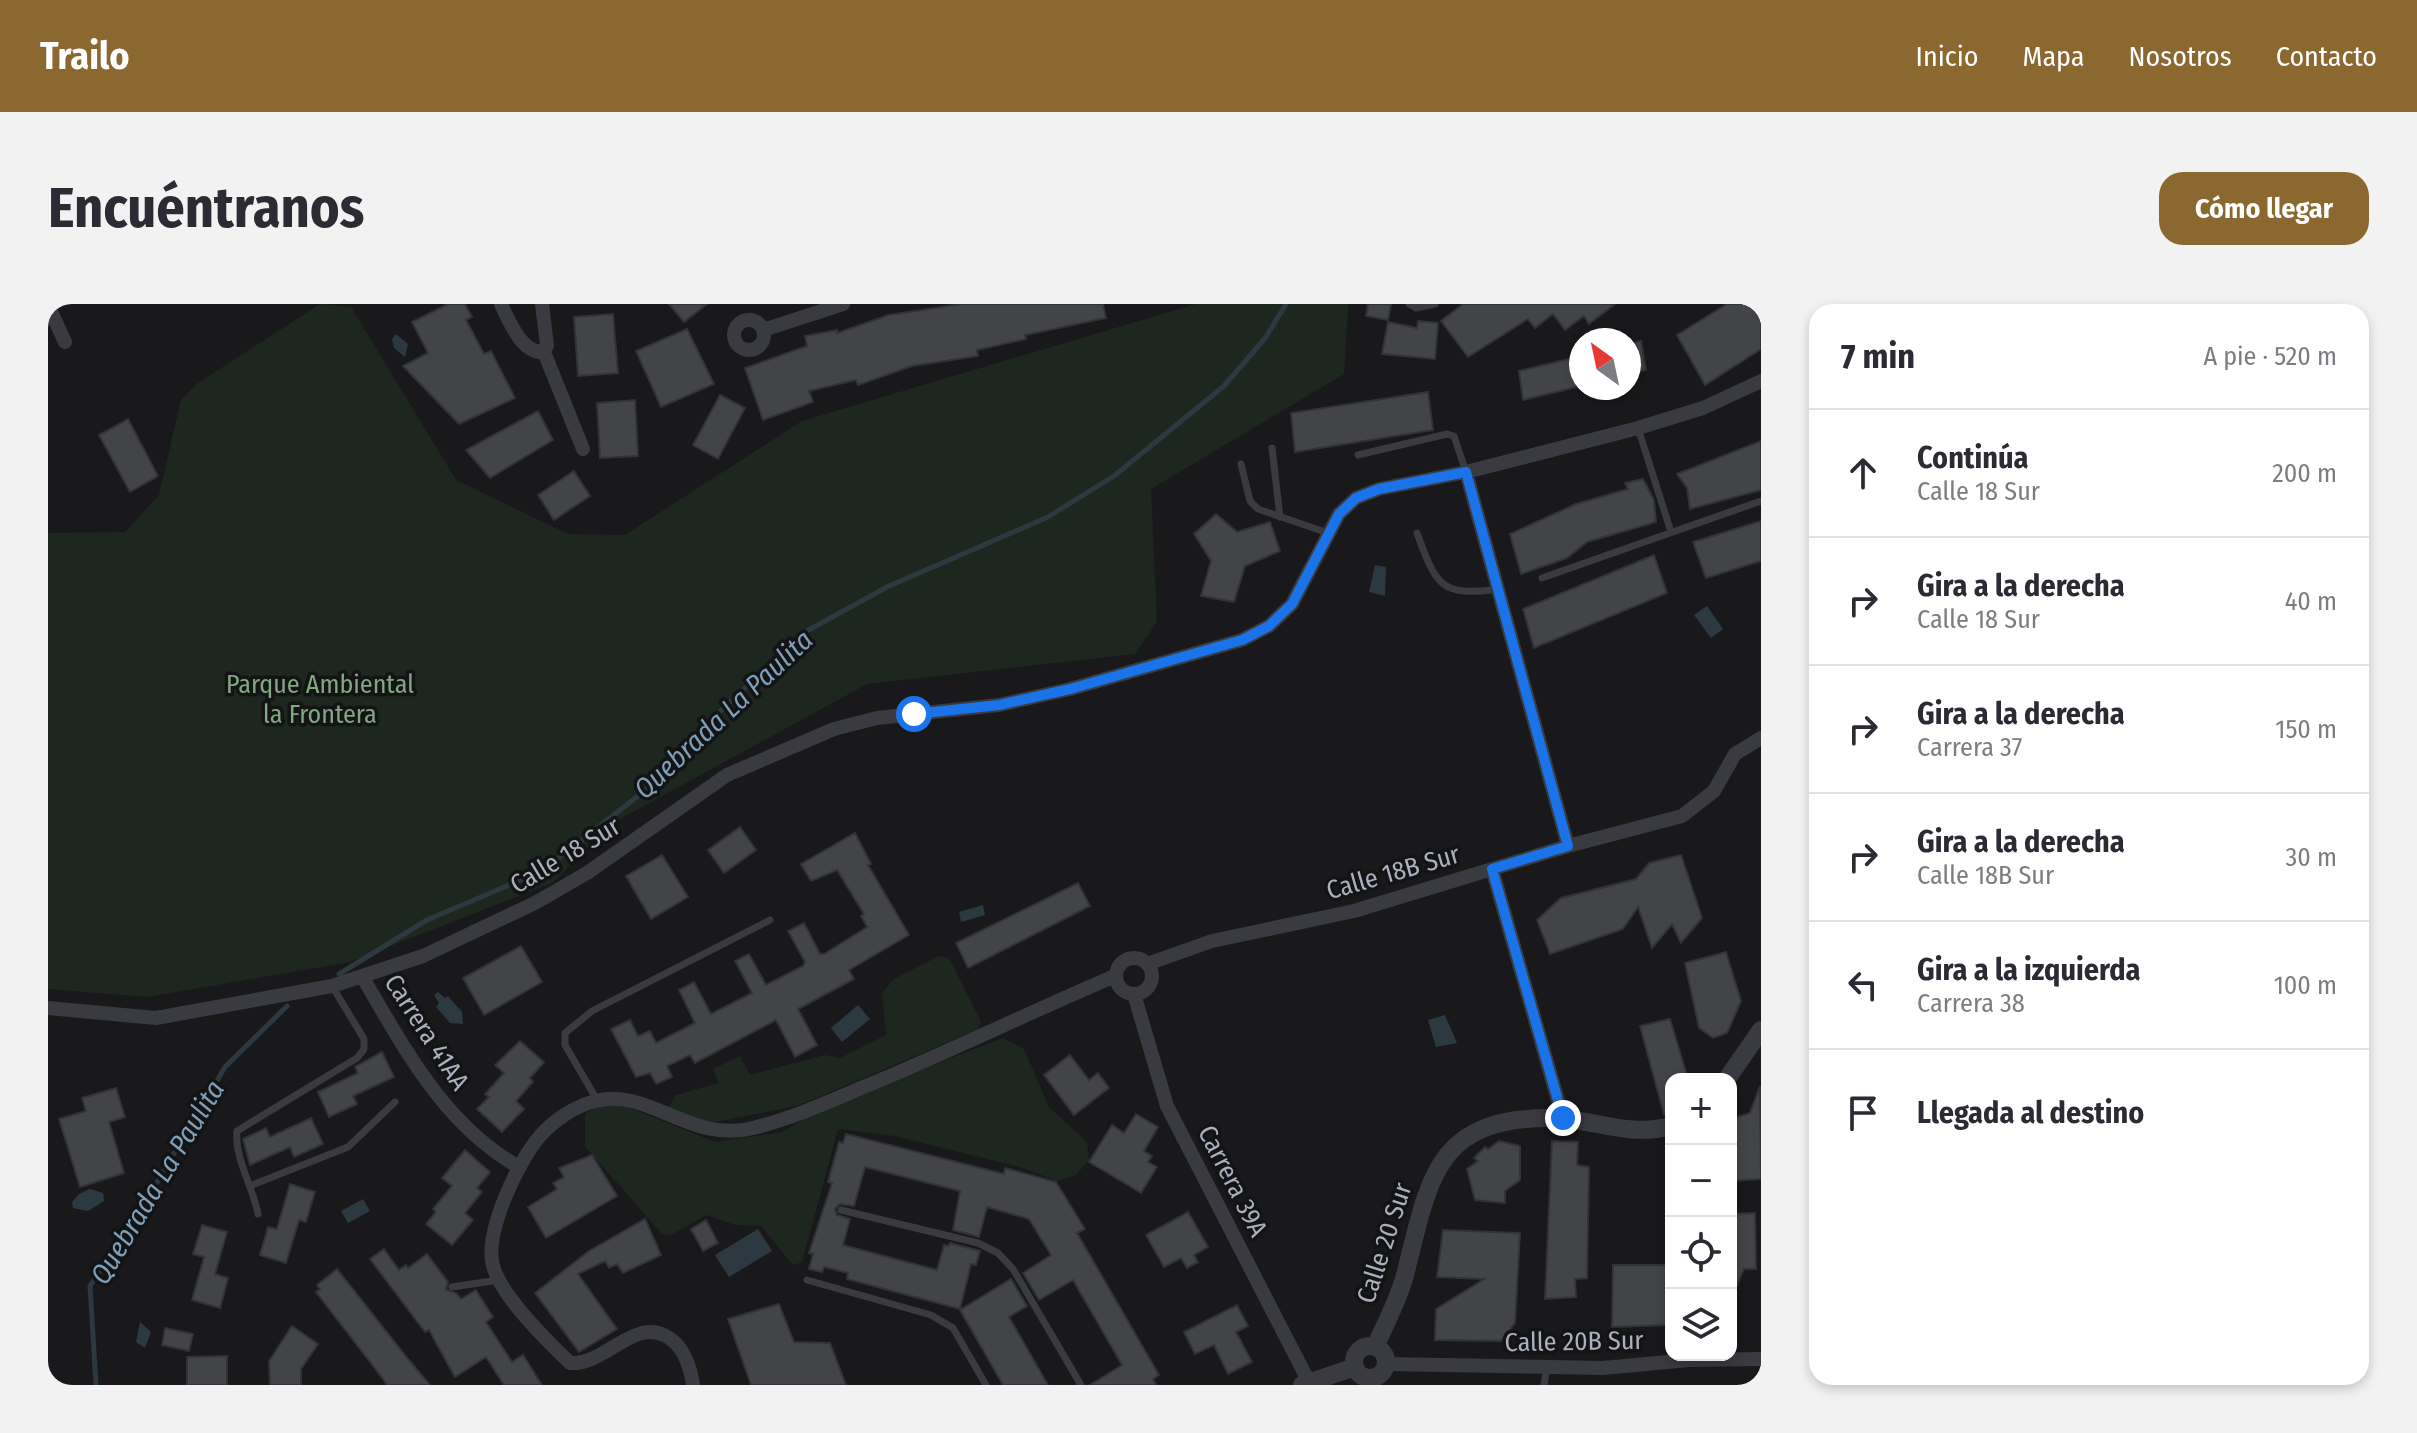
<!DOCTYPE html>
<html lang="es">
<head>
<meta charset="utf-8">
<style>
	body { margin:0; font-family:"Fira Sans Condensed",sans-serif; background:#f2f2f3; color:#2b2b33 }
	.controls { position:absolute; right:24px; bottom:24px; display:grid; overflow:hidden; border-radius:16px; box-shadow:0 4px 12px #0003 }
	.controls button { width:72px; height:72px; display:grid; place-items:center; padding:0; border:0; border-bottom:2px solid #e1e1e2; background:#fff; color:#2b2b33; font:40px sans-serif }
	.compass { position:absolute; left:1521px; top:24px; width:72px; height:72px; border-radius:50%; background:#fff; box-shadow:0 4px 12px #0003; rotate:327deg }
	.stop { position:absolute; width:24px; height:24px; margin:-18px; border:6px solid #1a73e8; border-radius:50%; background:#fff }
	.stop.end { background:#1a73e8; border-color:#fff; box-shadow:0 2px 8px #0008 }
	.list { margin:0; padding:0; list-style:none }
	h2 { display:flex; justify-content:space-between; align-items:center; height:104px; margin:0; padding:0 32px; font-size:34px }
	h2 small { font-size:26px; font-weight:400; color:#7c7c81 }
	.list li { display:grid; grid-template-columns:52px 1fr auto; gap:24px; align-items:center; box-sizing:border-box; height:128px; padding:0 32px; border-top:2px solid #e1e1e2 }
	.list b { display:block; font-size:30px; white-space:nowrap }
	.list p { margin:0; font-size:26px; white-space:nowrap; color:#7c7c81 }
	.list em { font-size:26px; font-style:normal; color:#7c7c81 }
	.icon { flex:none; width:44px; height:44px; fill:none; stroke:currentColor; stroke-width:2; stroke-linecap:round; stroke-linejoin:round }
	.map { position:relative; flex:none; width:1713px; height:1081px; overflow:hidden; border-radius:24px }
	header { display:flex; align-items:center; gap:48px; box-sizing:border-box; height:112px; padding:0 40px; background:#8a6830; color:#fff }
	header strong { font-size:38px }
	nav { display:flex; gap:44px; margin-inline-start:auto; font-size:28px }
	.intro { display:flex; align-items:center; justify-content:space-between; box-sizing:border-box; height:192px; padding:0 48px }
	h1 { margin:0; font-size:56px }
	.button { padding:20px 36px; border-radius:24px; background:#8a6830; color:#fff; font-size:28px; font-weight:700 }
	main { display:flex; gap:48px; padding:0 48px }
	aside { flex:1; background:#fff; border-radius:24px; box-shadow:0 4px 12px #0003 }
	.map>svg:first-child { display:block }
</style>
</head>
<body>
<header>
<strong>Trailo</strong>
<nav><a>Inicio</a><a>Mapa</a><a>Nosotros</a><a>Contacto</a></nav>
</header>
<div class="intro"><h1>Encuéntranos</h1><a class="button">Cómo llegar</a></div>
<main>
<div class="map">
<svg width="1713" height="1081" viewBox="0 0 1713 1081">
	<rect width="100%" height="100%" fill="#19191b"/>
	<path fill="#1e271f" d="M272,0L303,3L408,176L520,230L577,231L754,117L1148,0H1300L1296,70L1103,185L1109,318L1087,350L819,380L563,520L506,578L302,658L99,693L0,685V229L77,228L111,191L133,96L150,79Z
		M891,652L901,654L933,718L929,726L749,802L662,819L625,810L621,803L628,791L671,779L665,765L692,752L702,771L777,751L792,754L838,731L834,689L846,675Z
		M955,734L976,745L1001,803L1039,838L1041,856L1028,871L1009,877L972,863L847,832L790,825L754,958L745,961L713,922L688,921L658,911L623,931L614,930L537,842V810L554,800L577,802L667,838L734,828L776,803Z"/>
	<path fill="#2d3940" d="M348,30L360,40L357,53L346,44L344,35Z
		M1327,261L1338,263L1337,292L1321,288Z
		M1659,302L1675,325L1663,334L1646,311Z
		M935,601L937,611L913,618L911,608Z
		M390,688L397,694L400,692L414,708L415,720L402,719L388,703L391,699L386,691Z
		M810,701L822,715L794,738L783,724Z
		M1397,711L1409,739L1388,743L1380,716Z
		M42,885L55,889L56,897L40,907L25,904L24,898L31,890Z
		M315,895L322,907L300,919L293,907Z
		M710,925L724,947L681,973L667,951Z
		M92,1018L103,1028L97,1044L88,1038Z"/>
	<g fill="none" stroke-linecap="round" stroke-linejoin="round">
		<path stroke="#2d3940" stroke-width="5" d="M291,670L379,616L494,567L613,474L665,414L757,328L839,283L1000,213L1066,172L1176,82L1218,33L1238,0
			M48,1081L42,982L82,924L177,763L239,702
			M1704,1081L1713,1080"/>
	</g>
	<path fill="#434448" stroke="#323337" stroke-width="2" d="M400,0H417L424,13L418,16L436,50L443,47L467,94L411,120L355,62L380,49L364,18Z
		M621,0H659L636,18Z
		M913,0H1055L1058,14L977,31L978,35L929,46L930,52L864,62L810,81L808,76L761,87L765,98L715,116L697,64L759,42L757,32L789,26V29L841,11Z
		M1320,0H1343L1340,16L1318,12Z
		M1415,0H1567L1541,20L1536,12L1517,26L1505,10L1487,24L1480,15L1420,53L1393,17Z
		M1679,0H1713V45L1657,81L1629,31Z
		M565,10L570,69L530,72L526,13Z
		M1370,17L1390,19L1387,55L1334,50L1340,18L1369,24Z
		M639,25L666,80L613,103L588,47Z
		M1593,37L1598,66L1581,70V40Z
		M1533,52V82L1475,96L1471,67Z
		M1380,88L1385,126L1247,148L1243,109Z
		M672,91L697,104L670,155L645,141Z
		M587,96L590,152L552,154L549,99Z
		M490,107L505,136L442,174L418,146Z
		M80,115L110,172L82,188L51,131Z
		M1713,137V186L1642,205L1639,184L1629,170Z
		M526,167L542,192L506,216L490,191Z
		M1595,175L1606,196L1608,218L1539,238L1519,254L1473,270L1462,230L1528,200L1580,185L1577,179Z
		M1168,210L1189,228L1222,218L1232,247L1197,262L1186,298L1153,292L1163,257L1146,230Z
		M1713,217V257L1658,274L1645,238Z
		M1606,251L1619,289L1486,344L1475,305Z
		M692,523L708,546L676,569L660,546Z
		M807,529L823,560L820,561L861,631L801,666L806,675L750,705L769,741L747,753L728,716L647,759L642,751L619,762L624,773L608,780L602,769L588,773L563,725L582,716L590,732L602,727L608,739L647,719L631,686L646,678L663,710L704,689L687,657L701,650L718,681L755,662L757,658L740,627L756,619L772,650H776L819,623L813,612L816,610L789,566L763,577L753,560Z
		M614,551L640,593L603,615L578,572Z
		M1633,551L1654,614L1633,639L1624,620L1604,644L1590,603L1575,625L1502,650L1489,616L1513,594L1588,575L1601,559Z
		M1030,579L1042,602L920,664L908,639Z
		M473,642L494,678L436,711L415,674Z
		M1678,648L1693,697L1679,729L1665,734L1651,724L1637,659Z
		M1622,715L1640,775H1623V810L1616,811L1592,722Z
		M472,737L496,758L482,774L485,778L468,797L476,805L454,828L429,805L441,793L437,790L456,769L447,761Z
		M334,748L346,773L305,792L309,800L281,813L270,788L310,769L307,763Z
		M1022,751L1041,776L1050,769L1061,784L1026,811L996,771Z
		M1712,782L1713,875L1683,877V815L1702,809Z
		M68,784L77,813L61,818L76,869L32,883L11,815L38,807L34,794Z
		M1088,810L1110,823L1096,847L1104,852L1100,858L1109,863L1093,889L1041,858L1064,821L1076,829Z
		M263,814L275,840L246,853L242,843L202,861L195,835L218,824L222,833Z
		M798,830L956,870L957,864L1008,878L1037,925L1029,929L1111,1071L1105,1075L1108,1081H1042L1074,1061L1025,976L991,996L975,969L1003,951L981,915L939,903L931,933L905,926L912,887L817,863L806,902L792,900L787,905L789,911L802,915L795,941L889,966L896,941L901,942L902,939L932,947L928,961L923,960L912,1005L799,975L800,969L776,963L774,968L761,965L765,950L761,949L784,879L780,878L791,838L795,839Z
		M1451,837L1472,842V876L1457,887V899L1427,896L1419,865L1430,857L1426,854L1437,843L1440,845Z
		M1504,837L1530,838L1529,861L1541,863L1539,974L1527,975L1528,993L1497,995Z
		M417,846L442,868L429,884L434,888L417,909L425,916L404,941L378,920L388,908L385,905L404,882L394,874Z
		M544,851L569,892L498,934L480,903L509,885L505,879L516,873L511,864Z
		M242,880L267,888L258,918L251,916L238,959L212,951L220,923L229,925Z
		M1140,908L1160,943L1146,951L1150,958L1139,964L1133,954L1116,963L1098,931Z
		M1707,909L1708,965H1696L1683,995V910Z
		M597,915L613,951L575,969L569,960L561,964L557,957L530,970L569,1025L531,1048L487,989L541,947Z
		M658,916L670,939L655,947L643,925Z
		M154,921L179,928L167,970L180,974L172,1004L144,996L156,953L145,950Z
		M1395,926L1472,929L1467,1019L1453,1037L1387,1036L1388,1005L1436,975L1389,973Z
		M336,945L351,966L358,961L360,964L379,950L400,978L398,986L408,989L413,995L428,986L445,1013L438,1018L464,1058L475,1051L494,1081H456L438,1053L407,1073L381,1026L377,1028L322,955Z
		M1565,961H1623V1021L1564,1023Z
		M289,965L361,1056L382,1081H339L335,1075L268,988L272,985L269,981Z
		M963,975L979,1002L961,1013L1000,1081H955L912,1006Z
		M731,1000L746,1038L782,1039L798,1081H703L680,1015Z
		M1189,1001L1200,1022L1188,1028L1204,1058L1180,1070L1166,1041L1147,1050L1136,1028Z
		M244,1022L270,1040L253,1065V1081H222L221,1057Z
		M117,1024L145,1030L141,1047L114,1041Z
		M179,1052V1081H139V1053Z"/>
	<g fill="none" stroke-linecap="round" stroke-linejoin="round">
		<path stroke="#393b40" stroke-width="7" d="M1361,0L1368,4L1387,0
			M1590,124L1623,228
			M1224,144L1232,213
			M1310,151L1399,130L1406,132L1418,168
			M1193,160L1202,197L1210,205L1280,229
			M1369,229C1388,281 1392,293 1451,285
			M1494,274L1713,197
			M549,796L517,741V729L544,707L722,616
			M204,881L300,843L347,798
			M793,906L930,939L950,949L965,965L1033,1081
			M210,910C205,883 186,853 189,827L309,754L316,745V735L284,682
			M759,976L883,1011L905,1024L938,1081
			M404,983L451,976
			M1496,1081L1499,1063"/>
		<path stroke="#393b40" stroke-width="14" d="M453,0C461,17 474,50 496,48
			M494,0L499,41L496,48L535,145
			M0,1L17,38
			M686 31a15 15 0 1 1 30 0a15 15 0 1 1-30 0Z
			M715,26L795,0
			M1418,168L1520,542
			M1444,565L1515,814
			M1068 672a18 18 0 1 1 36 0a18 18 0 1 1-36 0Z
			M1099,660L1164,637L1306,607L1520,542L1634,512L1666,487L1687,450L1713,434
			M315,674C357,745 396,821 471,863
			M1086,690L1119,802L1261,1078
			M0,704L108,714L284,682L375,652L487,599L539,569L679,471L786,425L829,414L951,401L1022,385L1194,336L1221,322L1244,300L1291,210L1308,194L1331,185L1418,168L1590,124L1655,104L1713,77
			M1339,1060L1555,1064L1641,1056L1713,1055
			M645,1081C643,1066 637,1046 624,1036C589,1008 558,1062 522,1059C499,1037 456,995 446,965C434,932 470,857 492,832C505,817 528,801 548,797C601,783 642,840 705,824C742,815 778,799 813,784C899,749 982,708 1067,672"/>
		<path stroke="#393b40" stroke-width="18" d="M1679,775L1713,726
			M1306 1058a16 16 0 1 1 32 0a16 16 0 1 1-32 0Z
			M1327,1043C1339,1017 1353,990 1359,963C1382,871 1390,814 1502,814C1544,814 1580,834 1623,822
			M1254,1081L1307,1063"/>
	</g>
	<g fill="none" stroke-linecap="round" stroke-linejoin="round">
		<path stroke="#1a73e8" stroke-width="10" d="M866,410L951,401L1022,385L1194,336L1221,322L1244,300L1291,210L1308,194L1331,185L1418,168L1520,542L1444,565L1515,814"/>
	</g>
	<g text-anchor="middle" stroke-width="7" stroke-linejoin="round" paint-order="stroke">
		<g font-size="26" fill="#80a881" stroke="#141416">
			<text x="272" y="389">Parque Ambiental<tspan x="272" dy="30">la Frontera</tspan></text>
		</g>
		<g font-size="26" fill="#aab0bc" stroke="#141416">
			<text transform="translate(517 551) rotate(-31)" y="9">Calle 18 Sur</text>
			<text transform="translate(1345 568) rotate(-16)" y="9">Calle 18B Sur</text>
			<text transform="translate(379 728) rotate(57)" y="9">Carrera 41AA</text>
			<text transform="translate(1185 877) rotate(63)" y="9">Carrera 39A</text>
			<text transform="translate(1336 939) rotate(-72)" y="9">Calle 20 Sur</text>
			<text transform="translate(1526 1037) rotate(-1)" y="9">Calle 20B Sur</text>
		</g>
		<g font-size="28" font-style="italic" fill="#7f9fb9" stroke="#141416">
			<text transform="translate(675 410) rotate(-43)" y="10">Quebrada La Paulita</text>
			<text transform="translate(109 878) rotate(-59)" y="10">Quebrada La Paulita</text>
		</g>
	</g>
</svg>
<div class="controls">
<button>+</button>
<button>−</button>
<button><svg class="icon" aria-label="locate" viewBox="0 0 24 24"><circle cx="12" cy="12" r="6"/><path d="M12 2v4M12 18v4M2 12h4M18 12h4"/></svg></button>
<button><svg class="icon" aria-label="layers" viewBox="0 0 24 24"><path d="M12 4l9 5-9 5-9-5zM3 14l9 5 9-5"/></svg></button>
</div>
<svg class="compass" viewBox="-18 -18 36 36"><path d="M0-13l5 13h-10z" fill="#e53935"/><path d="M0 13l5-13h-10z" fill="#7c7c81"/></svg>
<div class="stop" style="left:866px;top:410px"></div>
<div class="stop end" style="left:1515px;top:814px"></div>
</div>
<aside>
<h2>7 min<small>A pie · 520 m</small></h2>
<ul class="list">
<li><svg class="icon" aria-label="ahead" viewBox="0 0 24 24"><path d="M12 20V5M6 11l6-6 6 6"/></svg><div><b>Continúa</b><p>Calle 18 Sur</p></div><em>200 m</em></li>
<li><svg class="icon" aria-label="right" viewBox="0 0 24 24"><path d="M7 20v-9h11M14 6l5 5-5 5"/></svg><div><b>Gira a la derecha</b><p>Calle 18 Sur</p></div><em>40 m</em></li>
<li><svg class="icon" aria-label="right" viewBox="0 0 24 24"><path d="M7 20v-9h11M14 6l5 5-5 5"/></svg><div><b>Gira a la derecha</b><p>Carrera 37</p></div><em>150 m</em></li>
<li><svg class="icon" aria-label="right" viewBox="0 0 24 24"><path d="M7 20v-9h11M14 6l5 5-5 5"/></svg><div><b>Gira a la derecha</b><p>Calle 18B Sur</p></div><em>30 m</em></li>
<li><svg class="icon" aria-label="left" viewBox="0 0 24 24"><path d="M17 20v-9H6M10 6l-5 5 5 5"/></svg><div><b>Gira a la izquierda</b><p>Carrera 38</p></div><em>100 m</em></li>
<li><svg class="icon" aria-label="arrive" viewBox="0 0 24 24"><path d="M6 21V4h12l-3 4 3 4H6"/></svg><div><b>Llegada al destino</b></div></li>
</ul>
</aside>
</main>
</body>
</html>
